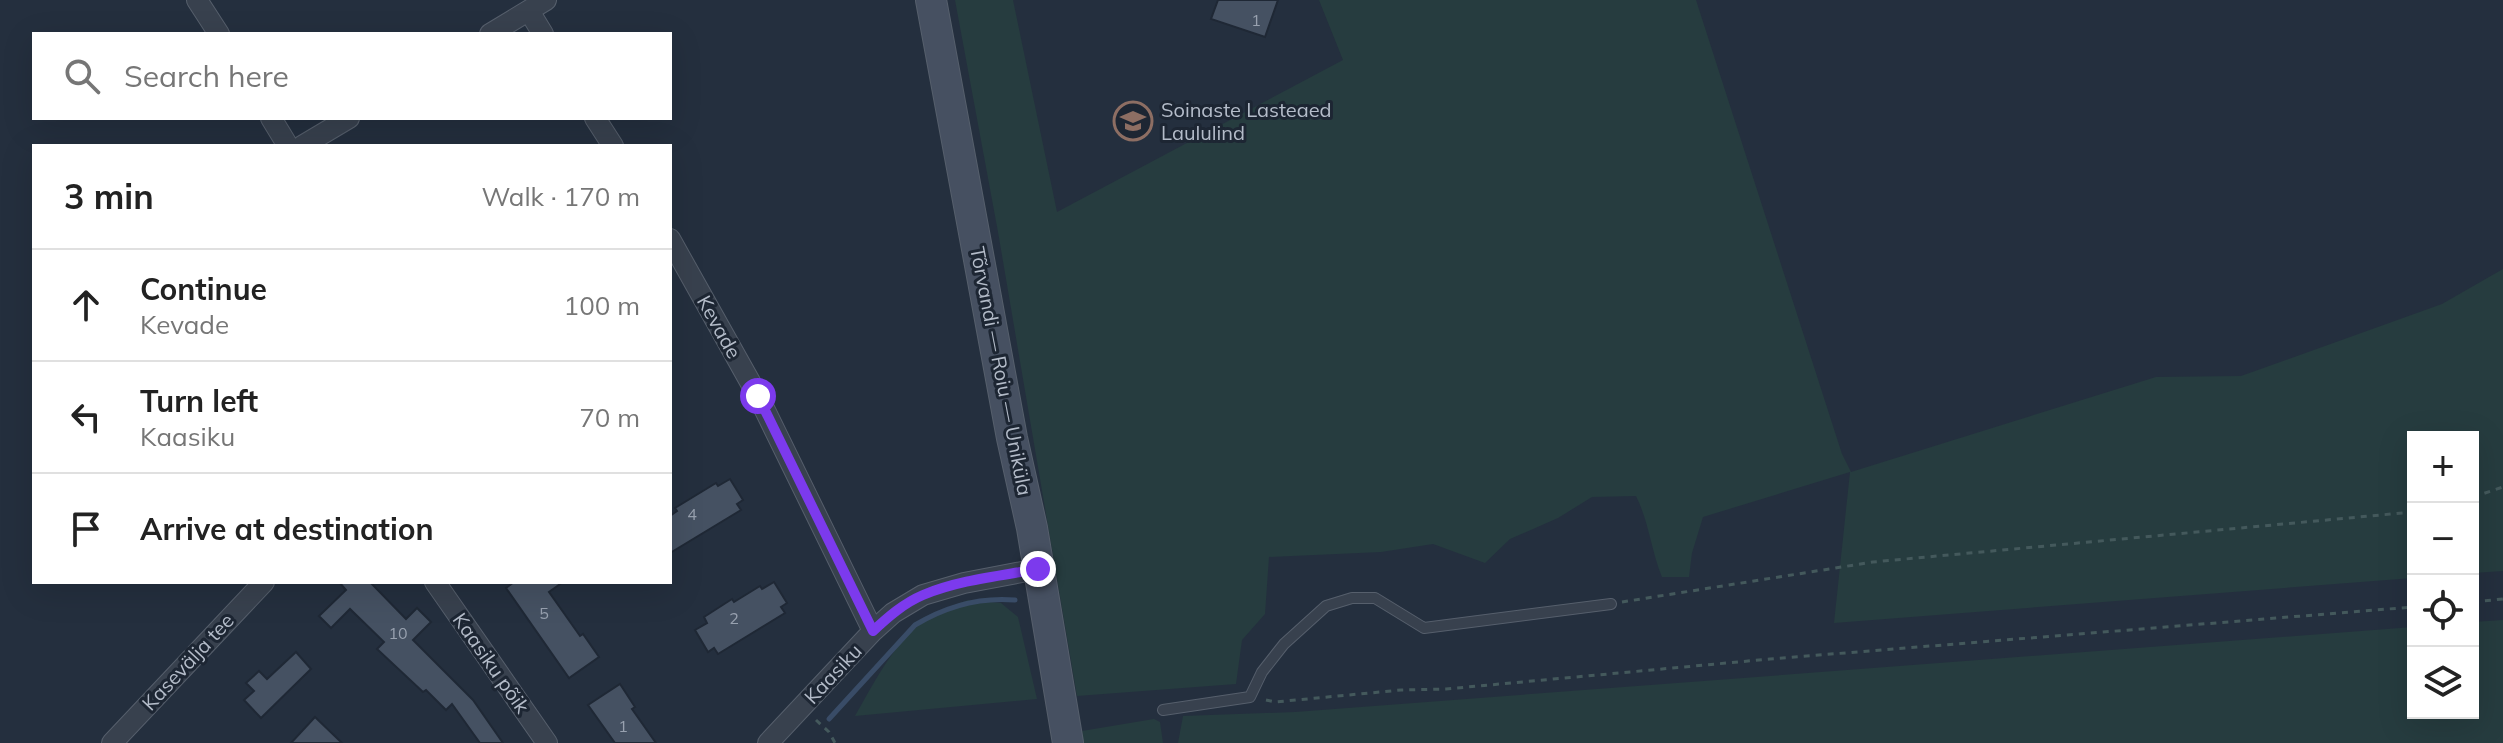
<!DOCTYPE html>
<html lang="en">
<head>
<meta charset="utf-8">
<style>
	body { margin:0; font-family:Mulish,sans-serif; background:#f2f2f2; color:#222 }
	.controls { position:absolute; right:24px; bottom:24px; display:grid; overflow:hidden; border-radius:0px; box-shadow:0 8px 32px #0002 }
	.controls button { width:72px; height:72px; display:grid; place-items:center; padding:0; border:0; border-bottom:2px solid #e0e0e0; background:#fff; color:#222; font:40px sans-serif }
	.stop { position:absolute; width:24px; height:24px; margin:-18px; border:6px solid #7c3aed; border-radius:50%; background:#fff }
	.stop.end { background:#7c3aed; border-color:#fff; box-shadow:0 2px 8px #0008 }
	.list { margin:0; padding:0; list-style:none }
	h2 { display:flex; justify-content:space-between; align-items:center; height:104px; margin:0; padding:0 32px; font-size:34px }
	h2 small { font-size:26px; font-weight:400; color:#767676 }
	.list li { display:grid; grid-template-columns:52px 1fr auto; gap:24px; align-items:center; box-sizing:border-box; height:112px; padding:0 32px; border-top:2px solid #e0e0e0 }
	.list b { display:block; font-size:30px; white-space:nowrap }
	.list p { margin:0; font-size:26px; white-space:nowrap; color:#767676 }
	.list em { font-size:26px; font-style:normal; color:#767676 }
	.icon { flex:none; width:44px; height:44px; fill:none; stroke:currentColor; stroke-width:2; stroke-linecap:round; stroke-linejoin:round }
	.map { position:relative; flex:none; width:2503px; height:743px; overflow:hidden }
	.search { position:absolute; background:#fff; box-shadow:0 8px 32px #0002; left:32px; top:32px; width:640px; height:88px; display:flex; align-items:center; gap:20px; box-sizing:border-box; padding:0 28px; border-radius:0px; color:#767676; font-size:30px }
	.panel { position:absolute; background:#fff; box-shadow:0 8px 32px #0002; left:32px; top:144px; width:640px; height:440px; border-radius:0px }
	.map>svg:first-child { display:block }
</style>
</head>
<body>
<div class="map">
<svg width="2503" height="743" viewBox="0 0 2503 743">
	<rect width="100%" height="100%" fill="#242f3e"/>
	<path fill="#263c3f" d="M955,0H1013L1057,212L1343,60L1319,0H1696L1842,454L1851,472L2156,377L2241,376L2442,304L2503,269V571L2473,573V437H2413V578L1834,623L1850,472L1703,517L1692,553L1689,577H1662C1651,550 1649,522 1636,496L1592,497L1558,518L1510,539L1485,563L1433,544L1381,552L1269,557L1265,614L1242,640L1236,684L1077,696L998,232Z
		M968,600L1001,603L1018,617L1037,699L855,716C877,678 898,633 938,612C947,607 958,604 968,600Z
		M2503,620V743H1178L1183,716L1295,712L2413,627V713H2473V622Z
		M1154,719L1160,722L1163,743H1083L1082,731Z"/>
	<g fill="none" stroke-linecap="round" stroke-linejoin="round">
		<path stroke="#394c67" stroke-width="5" d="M829,719L915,625C945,607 980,597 1015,600"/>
	</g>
	<path fill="#455162" stroke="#1f2835" stroke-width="2" d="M1218,0H1278L1265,37L1211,19Z
		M730,479L743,500L737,504L741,510L670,553V516L677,511L675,508L716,483L718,486Z
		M339,582H370L406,619L417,608L431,622L413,640L473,700L503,743H480L452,704L446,710L426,690L423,692L377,649L384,642L350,609L331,628L319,616L346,590Z
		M514,582H563L549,592L580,636L583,634L599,657L569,678L506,588Z
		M774,582L787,603L781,607L785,613L718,654L714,648L708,652L695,630L707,623L704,617L732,599L734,602L760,586L762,589Z
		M296,652L311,669L261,718L244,700L254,691L246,683L259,671L267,679Z
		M620,684L635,707L632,709L656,743H615L588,705Z
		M315,717L342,743H291Z"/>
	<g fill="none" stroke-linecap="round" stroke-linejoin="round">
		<defs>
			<path id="lane" d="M1163,710L1250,697L1262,672L1284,644L1326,606L1352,598H1375L1424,628L1611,604"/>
			<path id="street" d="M197,0L219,34
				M529,11L543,34
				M490,34L546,0
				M271,118L288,146
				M595,118L613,146
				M302,146L349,118
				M670,239L758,396L873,631
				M435,582L547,743
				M112,743L264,582
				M768,743L873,631L893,613L923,595L964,583L1038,569"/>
			<path id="secondary" d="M931,0L1012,438L1032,528L1068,743"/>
		</defs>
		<use href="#lane" stroke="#565f6c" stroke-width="12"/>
		<use href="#street" stroke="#565f6c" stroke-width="22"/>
		<use href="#secondary" stroke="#565f6c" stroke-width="32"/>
		<path stroke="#44595c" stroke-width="3" stroke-dasharray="6 6" stroke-linecap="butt" d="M2473,497L2503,487
			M1622,602L1873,562L2413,512
			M2473,602L2503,599
			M1266,700L1275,702L1401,690L1446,689L1770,659L2413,607
			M816,720L829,732L835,743"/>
		<use href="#lane" stroke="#38414e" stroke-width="10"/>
		<use href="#street" stroke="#38414e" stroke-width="20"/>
		<use href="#secondary" stroke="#465061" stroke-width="30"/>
	</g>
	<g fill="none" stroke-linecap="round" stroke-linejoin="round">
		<path stroke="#7c3aed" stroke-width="10" d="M758,396L873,631C888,617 904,603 923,595C959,580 1000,576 1038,569"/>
	</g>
	<defs>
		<symbol id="school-ring" viewBox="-11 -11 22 22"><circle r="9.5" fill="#1d2633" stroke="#8d6e63" stroke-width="1.5"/><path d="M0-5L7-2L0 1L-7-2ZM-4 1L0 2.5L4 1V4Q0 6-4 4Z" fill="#8d6e63"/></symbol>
	</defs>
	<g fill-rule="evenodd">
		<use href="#school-ring" x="1111" y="99" width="44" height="44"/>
	</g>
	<g text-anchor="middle" stroke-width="6" stroke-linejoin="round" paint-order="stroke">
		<g font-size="16" fill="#98a1af">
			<text x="1256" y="26">1</text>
			<text x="692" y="520">4</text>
			<text x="544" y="619">5</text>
			<text x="734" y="624">2</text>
			<text x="398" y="639">10</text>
			<text x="623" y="732">1</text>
		</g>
		<g font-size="20" fill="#b4bcc9" stroke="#1d2633" text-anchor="start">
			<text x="1161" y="117">Soinaste Lasteaed<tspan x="1161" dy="23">Laululind</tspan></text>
		</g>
		<g font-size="20" fill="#b4bcc9" stroke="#1d2633">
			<text transform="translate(719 327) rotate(61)" y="7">Kevade</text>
			<text transform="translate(1001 371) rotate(79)" y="7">Tõrvandi — Roiu — Uniküla</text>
			<text transform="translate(188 662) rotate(-47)" y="7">Kasevälja tee</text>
			<text transform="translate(491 663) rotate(55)" y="7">Kaasiku põik</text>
			<text transform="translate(833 674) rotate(-47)" y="7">Kaasiku</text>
		</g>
	</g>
</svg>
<div class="controls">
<button>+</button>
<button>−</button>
<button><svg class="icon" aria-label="locate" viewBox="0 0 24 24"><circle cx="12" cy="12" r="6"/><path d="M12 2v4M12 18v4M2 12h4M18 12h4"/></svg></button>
<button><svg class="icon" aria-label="layers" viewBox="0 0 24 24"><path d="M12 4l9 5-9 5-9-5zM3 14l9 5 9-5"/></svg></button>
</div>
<div class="stop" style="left:758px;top:396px"></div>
<div class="stop end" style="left:1038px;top:569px"></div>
<div class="search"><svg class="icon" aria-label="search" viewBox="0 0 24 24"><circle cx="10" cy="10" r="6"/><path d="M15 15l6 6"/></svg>Search here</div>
<section class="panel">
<h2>3 min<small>Walk · 170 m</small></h2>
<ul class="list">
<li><svg class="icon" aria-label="ahead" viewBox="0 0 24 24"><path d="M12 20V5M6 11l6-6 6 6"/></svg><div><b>Continue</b><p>Kevade</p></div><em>100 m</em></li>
<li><svg class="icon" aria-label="left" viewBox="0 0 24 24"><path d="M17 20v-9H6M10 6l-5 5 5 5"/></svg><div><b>Turn left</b><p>Kaasiku</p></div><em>70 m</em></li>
<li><svg class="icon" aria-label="arrive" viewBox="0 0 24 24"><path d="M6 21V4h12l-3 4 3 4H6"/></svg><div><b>Arrive at destination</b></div></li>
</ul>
</section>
</div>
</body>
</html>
